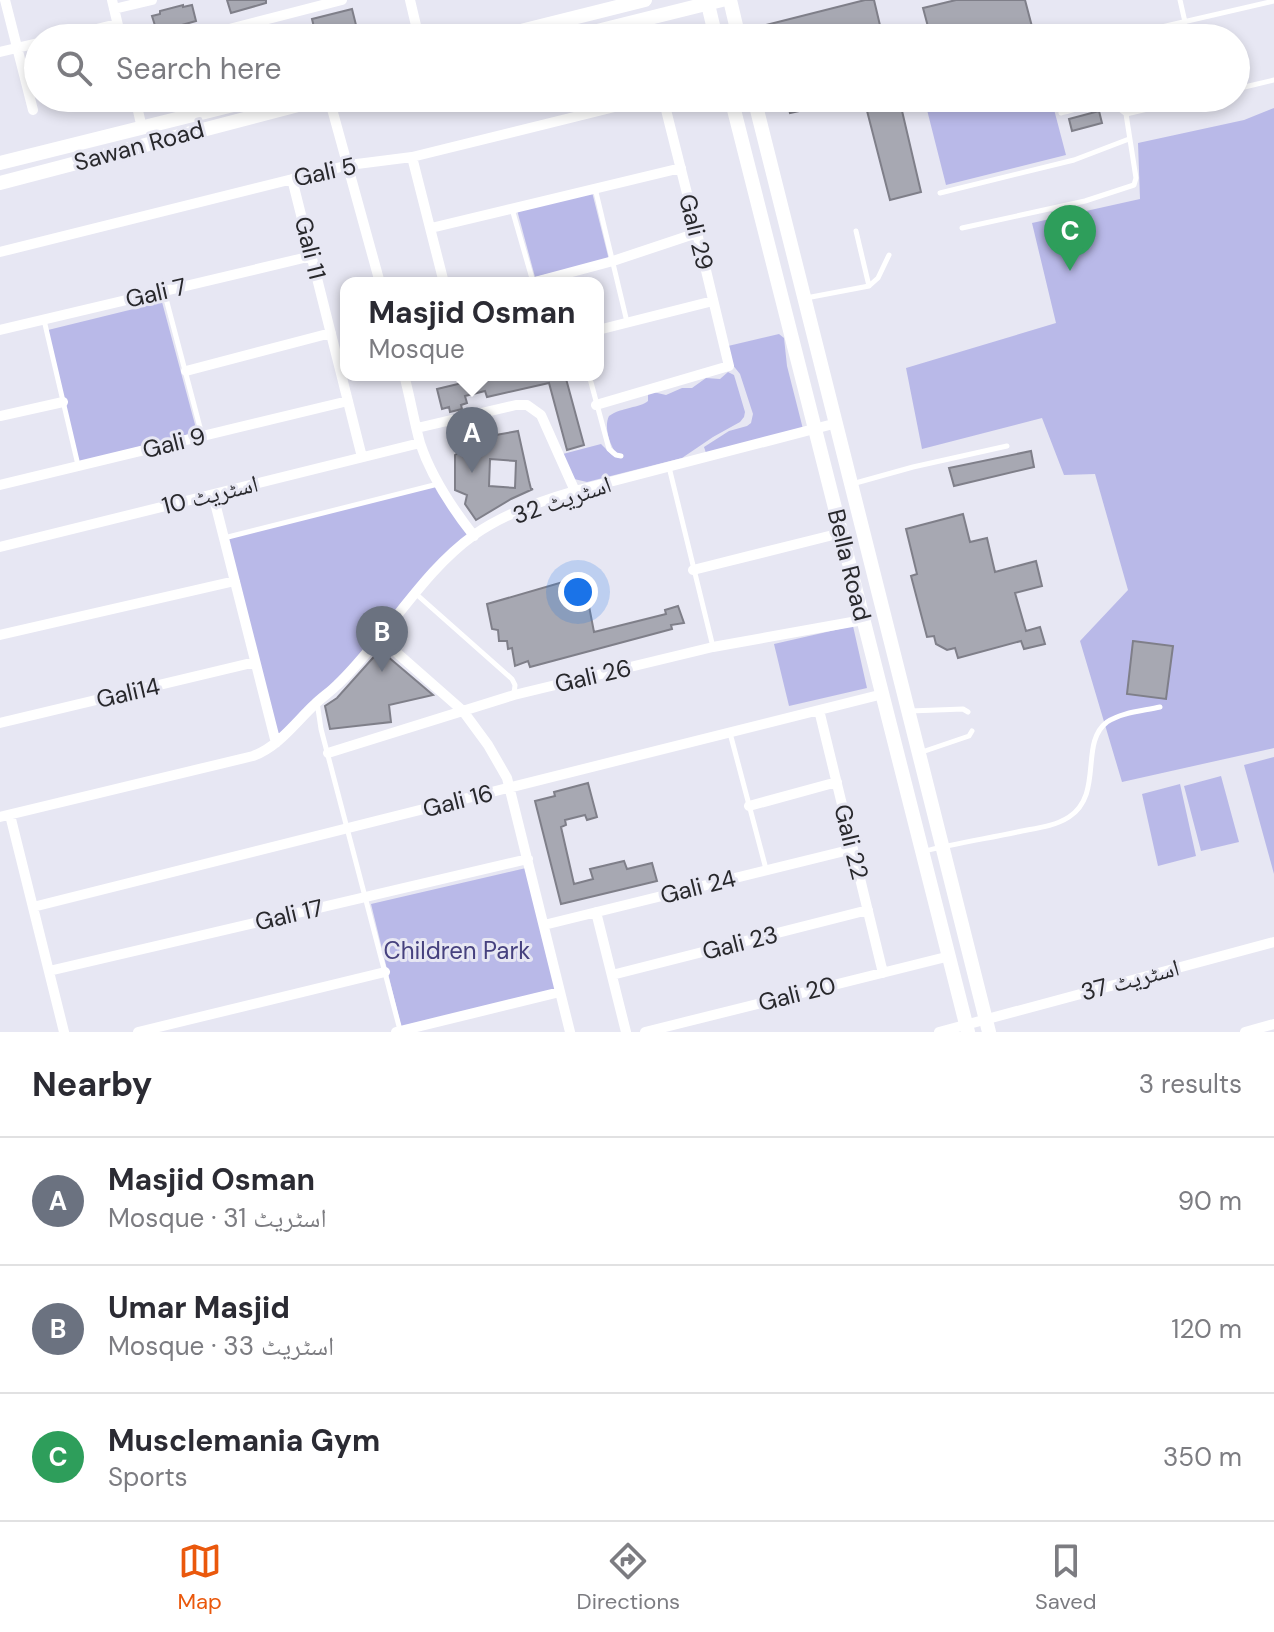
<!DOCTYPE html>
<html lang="en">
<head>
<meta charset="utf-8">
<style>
	body { margin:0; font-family:"DM Sans","Noto Naskh Arabic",sans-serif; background:#f2f2f3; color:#2b2b33 }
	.you { position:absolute; left:578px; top:592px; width:28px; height:28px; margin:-20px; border:6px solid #fff; border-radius:50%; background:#1a73e8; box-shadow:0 0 0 12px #1a73e833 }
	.badge { display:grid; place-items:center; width:52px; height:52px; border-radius:50%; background:#ea580c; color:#fff; font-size:26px; font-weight:700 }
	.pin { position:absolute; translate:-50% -66px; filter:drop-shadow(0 2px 4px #0008) }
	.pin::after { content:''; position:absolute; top:42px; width:28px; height:24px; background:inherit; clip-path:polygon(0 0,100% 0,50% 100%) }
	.popup { position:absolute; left:340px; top:277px; width:264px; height:104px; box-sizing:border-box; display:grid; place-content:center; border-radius:16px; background:#fff; filter:drop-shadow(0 2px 6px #0005); font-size:26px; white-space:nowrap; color:#7c7c81 }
	.popup b { font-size:30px; color:#2b2b33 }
	.popup::after { content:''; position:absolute; left:50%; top:100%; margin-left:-16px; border:16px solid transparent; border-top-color:#fff }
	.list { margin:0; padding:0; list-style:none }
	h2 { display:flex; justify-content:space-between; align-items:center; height:104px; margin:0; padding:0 32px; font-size:34px }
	h2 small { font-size:26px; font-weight:400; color:#7c7c81 }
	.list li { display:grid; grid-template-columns:52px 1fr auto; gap:24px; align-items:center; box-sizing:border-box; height:128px; padding:0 32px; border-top:2px solid #e1e1e2 }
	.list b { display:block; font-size:30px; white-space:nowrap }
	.list p { margin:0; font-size:26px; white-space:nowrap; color:#7c7c81 }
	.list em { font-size:26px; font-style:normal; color:#7c7c81 }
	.icon { flex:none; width:44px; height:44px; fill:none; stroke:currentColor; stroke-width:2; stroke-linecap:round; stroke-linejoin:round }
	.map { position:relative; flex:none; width:1274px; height:1032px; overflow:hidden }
	.search { position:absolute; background:#fff; box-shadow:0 4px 12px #0003; left:24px; right:24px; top:24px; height:88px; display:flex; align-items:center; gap:20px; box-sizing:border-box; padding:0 28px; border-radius:44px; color:#7c7c81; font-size:30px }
	.sheet { height:488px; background:#fff }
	nav { display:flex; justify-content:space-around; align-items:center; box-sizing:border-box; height:112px; border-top:2px solid #e1e1e2; background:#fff; font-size:22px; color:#7c7c81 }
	nav a { display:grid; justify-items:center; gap:4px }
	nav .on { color:#ea580c }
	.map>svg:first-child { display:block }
</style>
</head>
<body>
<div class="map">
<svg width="1274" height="1032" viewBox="0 0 1274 1032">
	<rect width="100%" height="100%" fill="#e7e7f3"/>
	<path fill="#b9b9e8" d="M924,98H1051L1066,155L946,185Z
		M1274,108V748L1122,782L1080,641L1128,590L1095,474L1064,475L1042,418L922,449L906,368L1056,323L1032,223L1140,199L1138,143L1244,120Z
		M592,192L609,260L535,277L517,210Z
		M162,302L197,432L79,462L48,330Z
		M779,334L784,338L787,366L803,429L706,453L704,447L729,431L747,426L751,423L753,414L740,374L732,364L728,346Z
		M728,372L734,375L745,412L744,417L740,422L713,437L682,458L587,482L574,479L559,455L601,444L612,455L619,458C611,448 603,428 609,416C622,407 640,408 648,401V394L653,392L666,395L682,388H692L706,378L720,379Z
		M439,483L474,536L455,551L380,638L276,743L224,538Z
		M853,626L867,688L789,706L774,644Z
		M1274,757V874L1244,765Z
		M1221,776L1239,842L1201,851L1184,786Z
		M1180,784L1196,856L1158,866L1142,794Z
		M526,868L557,993L402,1030L371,904Z"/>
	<path fill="#a7a8b2" stroke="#7f7f89" stroke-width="2" fill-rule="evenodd" d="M227,0H266V3L231,13Z
		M865,0H874L883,38H769L766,25Z
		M956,0H1025L1035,38H931L923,8Z
		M183,5V7L192,5L196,21L157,32L152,16L160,14V11Z
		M352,9L356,25L348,27L349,30L335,33L316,36L312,19Z
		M786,98H840V102L790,113Z
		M899,98L921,192L890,200L866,107Z
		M929,98H956V107L929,105Z
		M1099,111L1102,123L1072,131L1069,119Z
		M482,375H565L584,445L567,450L549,383L487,397L485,391L465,396L467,403L461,405L462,409L450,412L449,407L442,409L437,389L483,378Z
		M518,431L529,481L531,489H533L511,499L476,520L465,504L467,495L455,490V455L463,450L485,452L487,438L494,439L496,435ZM490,459L516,461L515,488L489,486Z
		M1031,451L1034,467L954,486L949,468Z
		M963,514L970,542L987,538L995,572L1036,561L1042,586L1015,593L1026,631L1040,627L1045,644L1024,649L1021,641L958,658L955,648L947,650L936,644L934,636L927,637L911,576L917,574L906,529Z
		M563,582L566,593L577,590L582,607L589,606L594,632L666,614L665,610L678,606L684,623L671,625L672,629L530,667L528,661L515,666L512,648L508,649L507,641H499L498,630L492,629L487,604Z
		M1133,641L1173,646L1166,699L1127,694Z
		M380,650L433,695L389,705L391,722L330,729L325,706L337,698Z
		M588,783L597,817L587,820L585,815L565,820L566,825L561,827L574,884L593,879L590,869L624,861L627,869L652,863L657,881L561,904L535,801L555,796L554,792Z"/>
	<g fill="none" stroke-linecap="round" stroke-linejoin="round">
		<path stroke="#fff" stroke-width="5" d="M1180,0L1185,22
			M1114,38L1274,1
			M1236,89L1274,80
			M1061,113C1083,108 1108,97 1126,114
			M595,188L627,322
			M940,193L1074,160L1129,139
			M512,209L533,282
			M962,228L1085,201L1134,185L1136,178L1126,114L1195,98
			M856,231L869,286
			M164,291L202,435
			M806,298L869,286L878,278L889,255
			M44,320L78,465
			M589,375L609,449L616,455L621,456
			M669,467L713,647
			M852,484L913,467L1007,446
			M224,538L438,484
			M415,593L512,679L515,685L514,694
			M317,702L321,729L400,1030
			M910,711L963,709L968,712
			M730,733L766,869
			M919,753L969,736L972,731
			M925,851C957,843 990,838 1022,831C1038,828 1055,826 1069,817C1104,794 1079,743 1107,722C1122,712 1143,711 1160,707"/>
		<path stroke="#fff" stroke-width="10" d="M5,0L33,110
			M112,0L121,38
			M410,0L419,38
			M114,9L152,0
			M59,38L117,24
			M194,38L342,0
			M0,52L38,43
			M135,98L142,128
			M329,98L380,283
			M412,157L444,283
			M292,179L362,457
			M431,228L681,168
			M0,252L349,165L412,157L651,98
			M531,283L613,261L697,233
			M0,330L312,256
			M598,330L713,301
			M186,371L331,333
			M404,375C410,397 414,421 420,443C431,476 452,508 474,536
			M596,405L729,366L697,233L663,98
			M0,416L63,402
			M417,428L516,405H527L541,415L575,491
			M0,485L348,401
			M213,495L276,743
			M0,547L420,443
			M693,570L841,533
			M0,635L235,581
			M380,638L463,711L488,745L507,778L570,1032
			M819,710L883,973
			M0,723L255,662
			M328,753L514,695L713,647L863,620
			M749,806L837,782
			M10,815L64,1032
			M0,817L253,756C278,747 295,723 314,705C321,698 330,692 337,685C352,671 365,655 378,639C408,603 435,563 474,535C504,514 540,501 575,491L837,423
			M33,907L883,694
			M596,912L626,1032
			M544,925L853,849
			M49,971L528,859
			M612,975L868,910
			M138,1032L385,972
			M396,1032L560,992
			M645,1032L950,956
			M939,1032L1274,942
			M1245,1032L1274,1024"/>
		<path stroke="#fff" stroke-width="14" d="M707,0L716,38
			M730,0L739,38
			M493,38L645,0
			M569,38L722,0
			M731,98L968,1032
			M754,98L989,1032
			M0,163L261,98
			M0,183L325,98"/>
	</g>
	<g text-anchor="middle" stroke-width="6" stroke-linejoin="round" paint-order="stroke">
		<g font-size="24" fill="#28282c" stroke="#e7e7f3">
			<text transform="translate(139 146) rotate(-15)" y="8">Sawan Road</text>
			<text transform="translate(325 172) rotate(-12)" y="8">Gali 5</text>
			<text transform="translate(696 232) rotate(76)" y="8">Gali 29</text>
			<text transform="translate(310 248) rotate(76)" y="8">Gali 11</text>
			<text transform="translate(156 293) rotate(-13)" y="8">Gali 7</text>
			<text transform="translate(174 443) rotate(-14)" y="8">Gali 9</text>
			<text transform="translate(210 495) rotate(-14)" y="8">اسٹریٹ 10</text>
			<text transform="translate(562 500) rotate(-19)" y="8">اسٹریٹ 32</text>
			<text transform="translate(849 565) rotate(76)" y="8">Bella Road</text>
			<text transform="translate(593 676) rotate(-13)" y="8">Gali 26</text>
			<text transform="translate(128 693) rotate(-13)" y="8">Gali14</text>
			<text transform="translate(458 801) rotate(-14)" y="8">Gali 16</text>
			<text transform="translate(851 842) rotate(76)" y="8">Gali 22</text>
			<text transform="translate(698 887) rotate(-14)" y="8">Gali 24</text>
			<text transform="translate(289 915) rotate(-13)" y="8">Gali 17</text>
			<text transform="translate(740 943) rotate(-14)" y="8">Gali 23</text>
			<text transform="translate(1130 980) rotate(-15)" y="8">اسٹریٹ 37</text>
			<text transform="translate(797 994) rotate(-14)" y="8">Gali 20</text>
		</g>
		<g font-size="24" fill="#46417e" stroke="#e7e7f3">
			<text x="457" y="959">Children Park</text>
		</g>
	</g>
</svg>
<div class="you"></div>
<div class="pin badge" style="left:472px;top:473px;background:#6b7280">A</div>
<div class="popup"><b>Masjid Osman</b>Mosque</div>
<div class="pin badge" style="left:382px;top:672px;background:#6b7280">B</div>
<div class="pin badge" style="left:1070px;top:271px;background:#2e9e5b">C</div>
<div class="search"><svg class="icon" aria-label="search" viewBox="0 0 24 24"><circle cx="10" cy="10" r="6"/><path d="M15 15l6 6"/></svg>Search here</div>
</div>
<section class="sheet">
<h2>Nearby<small>3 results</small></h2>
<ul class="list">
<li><span class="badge" style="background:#6b7280">A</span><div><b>Masjid Osman</b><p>Mosque · اسٹریٹ 31</p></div><em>90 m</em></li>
<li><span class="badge" style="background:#6b7280">B</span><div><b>Umar Masjid</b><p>Mosque · اسٹریٹ 33</p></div><em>120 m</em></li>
<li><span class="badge" style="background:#2e9e5b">C</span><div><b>Musclemania Gym</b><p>Sports</p></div><em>350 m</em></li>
</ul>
</section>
<nav>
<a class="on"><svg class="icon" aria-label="map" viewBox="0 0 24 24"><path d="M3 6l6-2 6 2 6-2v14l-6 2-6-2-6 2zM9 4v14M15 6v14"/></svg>Map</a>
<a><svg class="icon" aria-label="directions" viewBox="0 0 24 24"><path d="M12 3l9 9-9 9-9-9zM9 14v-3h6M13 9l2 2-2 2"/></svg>Directions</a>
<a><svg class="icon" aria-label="saved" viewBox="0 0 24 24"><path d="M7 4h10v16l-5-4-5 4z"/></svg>Saved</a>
</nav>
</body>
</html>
